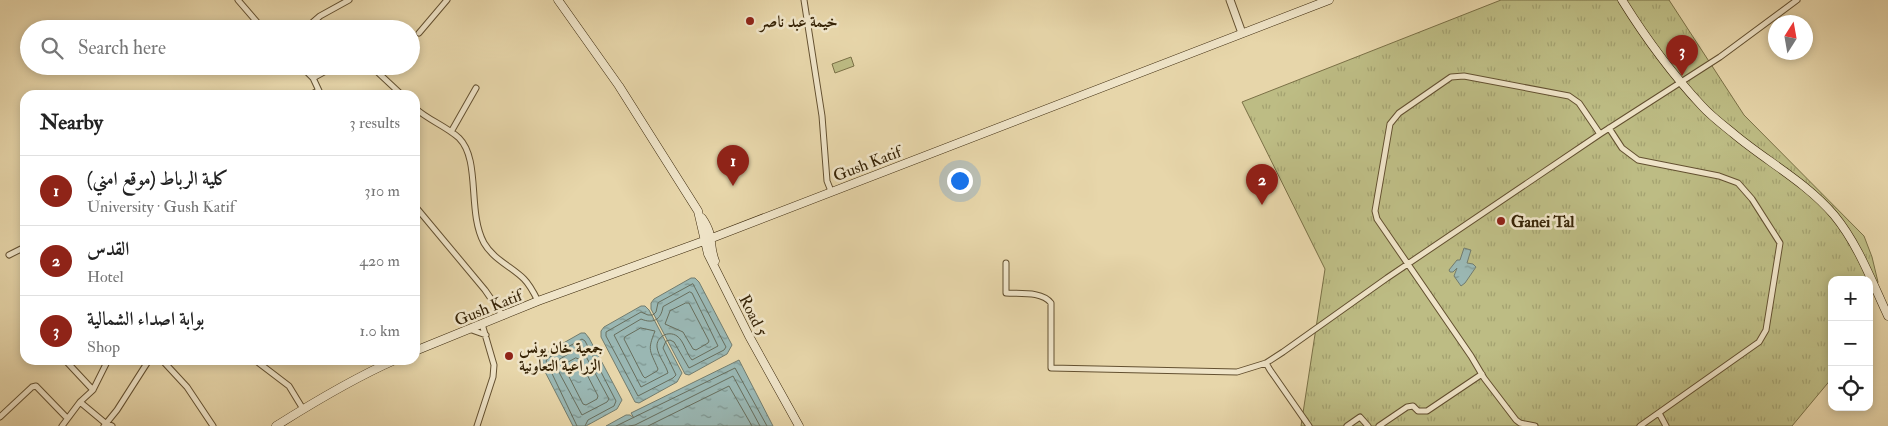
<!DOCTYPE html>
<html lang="en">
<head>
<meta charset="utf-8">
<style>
	body { margin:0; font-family:"IM FELL Double Pica",Amiri,serif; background:#f2f2f2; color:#222 }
	.controls { position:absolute; right:15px; bottom:15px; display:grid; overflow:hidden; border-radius:10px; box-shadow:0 2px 8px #0003 }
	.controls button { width:45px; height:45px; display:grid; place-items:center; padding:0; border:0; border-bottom:1px solid #e0e0e0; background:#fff; color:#222; font:25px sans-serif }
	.compass { position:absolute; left:1768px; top:15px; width:45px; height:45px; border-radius:50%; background:#fff; box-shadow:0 2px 8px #0003; rotate:11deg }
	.you { position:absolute; left:959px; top:180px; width:18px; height:18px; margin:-12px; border:4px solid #fff; border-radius:50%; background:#1a73e8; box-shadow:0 0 0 8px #1a73e833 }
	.badge { display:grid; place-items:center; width:32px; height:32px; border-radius:50%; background:#8f2418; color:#fff; font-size:16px; font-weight:700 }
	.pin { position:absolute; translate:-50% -41px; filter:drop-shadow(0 1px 2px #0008) }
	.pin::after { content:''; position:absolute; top:26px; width:18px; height:15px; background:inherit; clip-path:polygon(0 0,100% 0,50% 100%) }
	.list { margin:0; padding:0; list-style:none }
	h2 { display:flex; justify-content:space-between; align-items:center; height:65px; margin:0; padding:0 20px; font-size:21px }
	h2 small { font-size:16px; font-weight:400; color:#767676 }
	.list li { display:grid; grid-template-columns:32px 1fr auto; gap:15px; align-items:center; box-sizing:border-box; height:70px; padding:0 20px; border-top:1px solid #e0e0e0 }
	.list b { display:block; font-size:19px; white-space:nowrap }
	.list p { margin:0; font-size:16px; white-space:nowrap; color:#767676 }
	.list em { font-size:16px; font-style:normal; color:#767676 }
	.icon { flex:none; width:28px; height:28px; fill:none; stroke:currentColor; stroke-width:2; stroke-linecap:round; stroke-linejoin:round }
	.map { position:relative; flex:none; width:1888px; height:426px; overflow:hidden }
	.search { position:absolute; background:#fff; box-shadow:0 2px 8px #0003; left:20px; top:20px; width:400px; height:55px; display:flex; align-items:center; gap:12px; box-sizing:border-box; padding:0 18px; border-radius:28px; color:#767676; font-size:19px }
	.panel { position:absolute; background:#fff; box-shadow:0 2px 8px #0003; left:20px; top:90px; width:400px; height:275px; border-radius:15px }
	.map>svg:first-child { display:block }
</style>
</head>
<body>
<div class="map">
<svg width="1888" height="426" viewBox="0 0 1888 426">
	<defs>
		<pattern id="grass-tufts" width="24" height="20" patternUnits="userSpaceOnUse" patternTransform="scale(1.25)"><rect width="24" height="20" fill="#bdbc84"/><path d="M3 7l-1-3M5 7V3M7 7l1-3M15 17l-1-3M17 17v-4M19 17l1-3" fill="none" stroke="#a3a170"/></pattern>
		<pattern id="water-ripples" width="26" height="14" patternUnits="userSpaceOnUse" patternTransform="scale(1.25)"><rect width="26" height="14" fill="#9ab7b3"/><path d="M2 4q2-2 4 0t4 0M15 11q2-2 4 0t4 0" fill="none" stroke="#7e9590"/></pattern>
	</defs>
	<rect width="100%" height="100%" fill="#e7d6aa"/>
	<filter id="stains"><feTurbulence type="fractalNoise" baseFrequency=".004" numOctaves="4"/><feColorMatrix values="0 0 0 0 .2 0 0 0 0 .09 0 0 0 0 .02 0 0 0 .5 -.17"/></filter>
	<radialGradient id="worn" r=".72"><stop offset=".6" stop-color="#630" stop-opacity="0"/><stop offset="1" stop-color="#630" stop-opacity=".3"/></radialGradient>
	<path fill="url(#grass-tufts)" stroke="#7a7046" d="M1501,0H1669L1744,115L1864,236L1872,257L1878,282L1869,302V280H1832V378L1792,426H1301L1325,269L1242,102Z"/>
	<path fill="#bdbc84" stroke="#7a7046" d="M851,57L854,66L835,73L832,64Z"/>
	<path fill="url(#water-ripples)" stroke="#727c6e" d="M1464,248L1471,250L1467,263L1473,264L1476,267L1465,283L1461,286L1454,276L1457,268L1453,272H1450L1449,270L1457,260H1460Z
		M691,278H695L699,282L732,345L727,354L689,375L685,374L651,309V303L654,299Z
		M641,306H645L649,310L682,373L677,382L639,403L635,402L601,337V331L604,327Z
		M581,333H585L589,338L622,400L617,409L586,426H573L541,364V359L544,354Z
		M739,360L773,426H606L626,415H630L634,418L631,413Z"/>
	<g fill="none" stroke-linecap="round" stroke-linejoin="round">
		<path stroke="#686e5d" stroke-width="1" d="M693,284L726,347L724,350L689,368L674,342L670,340L666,341L663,348L676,375L673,378L638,396L606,336V332L641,312L648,315H653L656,312L658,303Z
			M690,292L692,293L718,346L692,360C686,353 684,341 677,336C668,330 656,337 657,347C658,356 666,365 668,373L641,387L614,335L641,319C653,324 661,320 663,307Z
			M686,303H689L709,341L708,343L696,350L693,349L683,332L665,324L670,311Z
			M641,328L655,331C647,351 650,350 658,369L657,371L645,378L643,376L624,339L625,337Z
			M579,348L582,349L609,399L607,402L582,415L554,363Z
			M576,358L579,359L598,396L597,399L586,405L583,404L564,367L565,364Z
			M577,426L546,361L548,358L582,339L585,341L616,401L614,406L588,420L585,426
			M616,426L735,368L767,426
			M629,426L635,425L733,376L760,426
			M648,426L729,386L752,426"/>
		<defs>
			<path id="minor" d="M238,0L263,29
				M804,0L822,116L827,181L831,191
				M305,29L320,16L349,0
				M419,33L447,0
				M301,66L313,78L335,66
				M371,66L402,95
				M313,78L321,95
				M310,95L318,91
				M415,108C428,120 446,126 459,138C481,160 467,212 484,243C493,259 512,267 524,279C530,285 534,293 538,301
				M1609,128L1622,148L1638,160L1719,176L1738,183L1752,199L1780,243L1766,330L1759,342L1640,426
				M451,132L476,88
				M415,206L485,290L503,316
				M9,255L25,247
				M1006,263V293C1019,294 1042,291 1051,303V368L1237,372L1266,363L1283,352L1387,278L1600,134L1720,57L1797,0
				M469,329L486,335
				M65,360L93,390
				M162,360L187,387L213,426
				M255,360L289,386L303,409
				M1266,363L1270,370L1309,426
				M80,402L104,422L112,426
				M1659,413L1666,426
				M0,417L32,387L36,386L67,418
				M62,426L80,402L93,390L108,360
				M104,426L117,410L149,360
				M477,426L493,377L494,365L482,324
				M1347,426L1360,417L1368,426
				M1379,426L1407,407L1413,406L1418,411H1427L1482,374
				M1535,426L1520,423L1516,420L1484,378L1471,356L1377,219L1375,211L1390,124L1399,113L1451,77L1464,76L1569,96L1579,103L1600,134"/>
			<path id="tertiary" d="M1230,0L1242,33"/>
			<path id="secondary" d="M558,0L619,86L698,211L708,254L749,336L799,426
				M1622,0C1645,37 1672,74 1702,106C1711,116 1723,125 1734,134C1766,161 1806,182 1834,215C1858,244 1872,282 1888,316
				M702,218C715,237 708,243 715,261
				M415,351L538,301L712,238L1329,0
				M276,426C314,402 354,378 395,360"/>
		</defs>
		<use href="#minor" stroke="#635030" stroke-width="7"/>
		<use href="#tertiary" stroke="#635030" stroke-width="9"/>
		<use href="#secondary" stroke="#372407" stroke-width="9"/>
		<use href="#minor" stroke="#efe4c8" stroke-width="5"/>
		<use href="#tertiary" stroke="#efe4c8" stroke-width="7"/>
		<use href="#secondary" stroke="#efe4c8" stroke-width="8"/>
	</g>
	<g fill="#8f2418" stroke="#efe4c8" stroke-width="2">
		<circle cx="750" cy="21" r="5"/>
		<circle cx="1501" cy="221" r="5"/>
		<circle cx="509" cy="356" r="5"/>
	</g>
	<g text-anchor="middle" stroke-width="5" stroke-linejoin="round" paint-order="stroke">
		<g font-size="16" font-weight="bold" fill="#372407" stroke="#efe4c8" text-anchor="start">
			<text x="760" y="27">خيمة عبد ناصر</text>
			<text x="1511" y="227">Ganei Tal</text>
			<text x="519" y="353">جمعية خان يونس<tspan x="519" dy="18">الزراعية التعاونية</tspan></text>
		</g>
		<g font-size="16" fill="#372407" stroke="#efe4c8">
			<text transform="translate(867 163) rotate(-21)" y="6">Gush Katif</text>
			<text transform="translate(488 307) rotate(-22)" y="6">Gush Katif</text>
			<text transform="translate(754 315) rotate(63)" y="6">Road 5</text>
		</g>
	</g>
	<rect width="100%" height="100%" filter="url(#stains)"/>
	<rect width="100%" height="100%" fill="url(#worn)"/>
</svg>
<div class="controls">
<button>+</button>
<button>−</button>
<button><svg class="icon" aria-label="locate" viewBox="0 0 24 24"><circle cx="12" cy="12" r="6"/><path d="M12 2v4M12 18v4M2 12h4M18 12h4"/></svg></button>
</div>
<svg class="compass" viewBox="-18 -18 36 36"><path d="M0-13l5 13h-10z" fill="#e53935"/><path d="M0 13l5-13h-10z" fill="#767676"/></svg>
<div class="you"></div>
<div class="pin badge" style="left:733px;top:186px">1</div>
<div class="pin badge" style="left:1262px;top:205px">2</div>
<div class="pin badge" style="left:1682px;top:76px">3</div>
<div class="search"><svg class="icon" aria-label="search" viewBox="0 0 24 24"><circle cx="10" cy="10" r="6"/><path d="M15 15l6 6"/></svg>Search here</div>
<section class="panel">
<h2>Nearby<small>3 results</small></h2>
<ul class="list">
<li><span class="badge">1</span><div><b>كلية الرباط (موقع امني)</b><p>University · Gush Katif</p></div><em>310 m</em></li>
<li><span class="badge">2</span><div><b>القدس</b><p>Hotel</p></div><em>420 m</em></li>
<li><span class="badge">3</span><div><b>بوابة اصداء الشمالية</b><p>Shop</p></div><em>1.0 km</em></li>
</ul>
</section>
</div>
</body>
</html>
